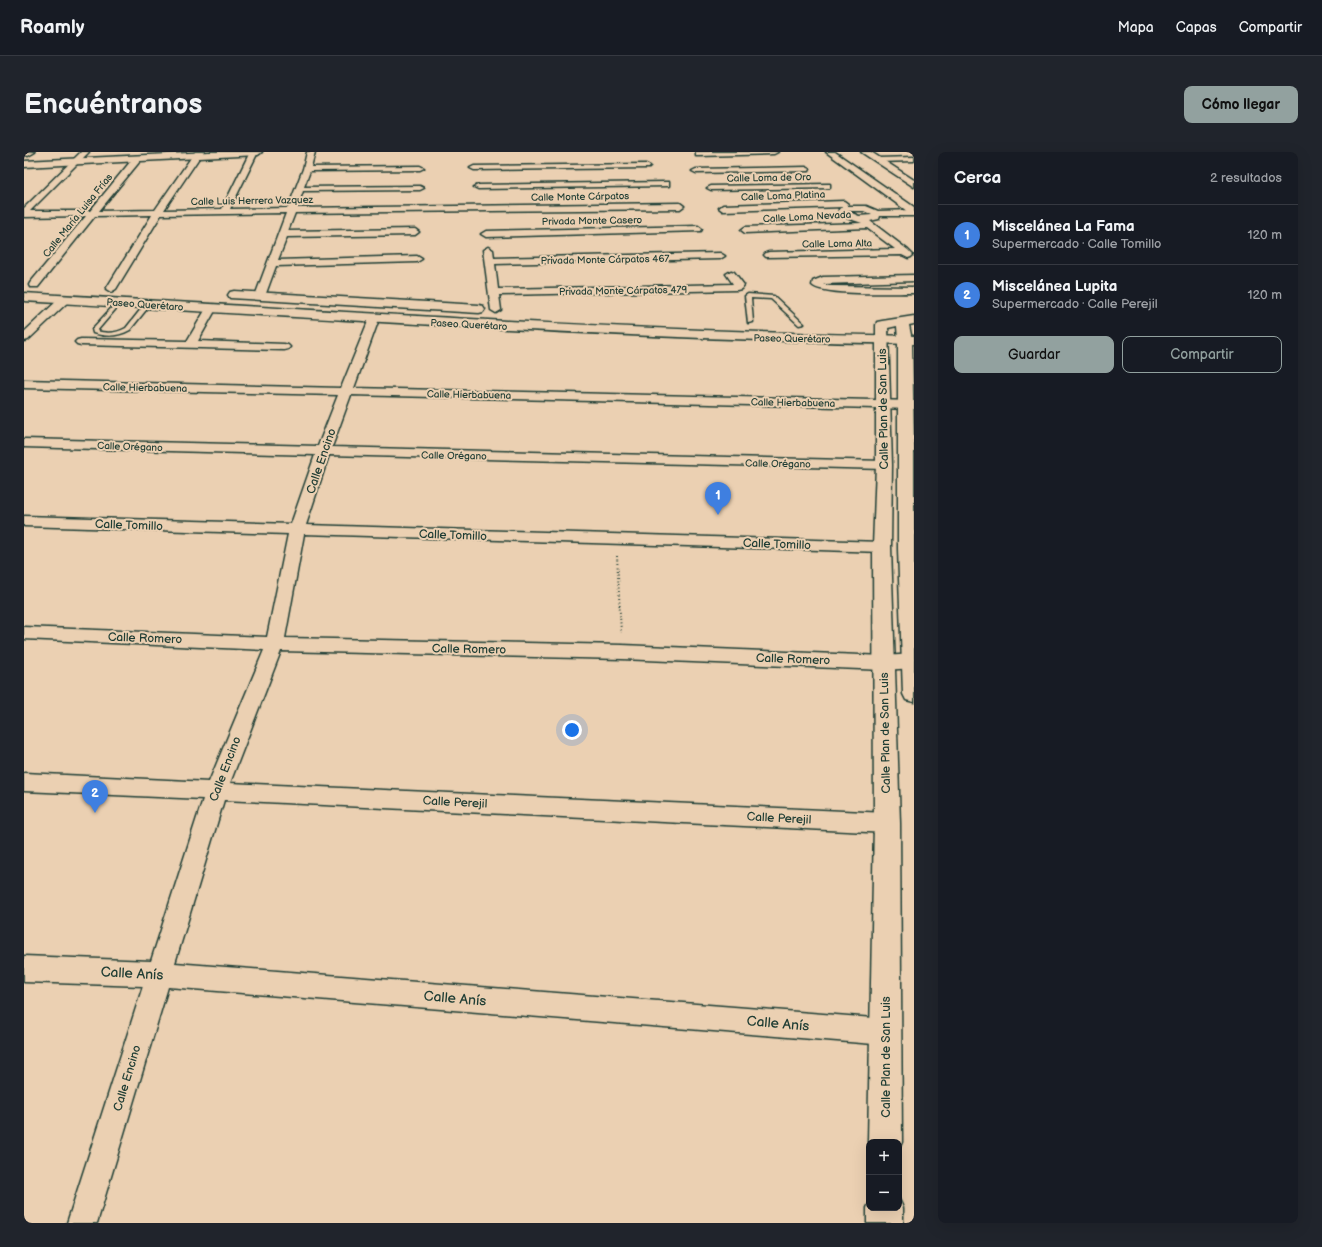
<!DOCTYPE html>
<html lang="es">
<head>
<meta charset="utf-8">
<style>
	body { margin:0; font-family:"Balsamiq Sans",sans-serif; background:#20242c; color:#f1f3f6 }
	.controls { position:absolute; right:12px; bottom:12px; display:grid; overflow:hidden; border-radius:8px; box-shadow:0 4px 16px #0002 }
	.controls button { width:36px; height:36px; display:grid; place-items:center; padding:0; border:0; border-bottom:1px solid #363941; background:#171b24; color:#f1f3f6; font:20px sans-serif }
	.you { position:absolute; left:548px; top:578px; width:14px; height:14px; margin:-10px; border:3px solid #fff; border-radius:50%; background:#1a73e8; box-shadow:0 0 0 6px #1a73e833 }
	.badge { display:grid; place-items:center; width:26px; height:26px; border-radius:50%; background:#92a19f; color:#fff; font-size:13px; font-weight:700 }
	.pin { position:absolute; translate:-50% -33px; filter:drop-shadow(0 1px 2px #0008) }
	.pin::after { content:''; position:absolute; top:21px; width:14px; height:12px; background:inherit; clip-path:polygon(0 0,100% 0,50% 100%) }
	.list { margin:0; padding:0; list-style:none }
	h2 { display:flex; justify-content:space-between; align-items:center; height:52px; margin:0; padding:0 16px; font-size:17px }
	h2 small { font-size:13px; font-weight:400; color:#9ea1a6 }
	.list li { display:grid; grid-template-columns:26px 1fr auto; gap:12px; align-items:center; box-sizing:border-box; height:60px; padding:0 16px; border-top:1px solid #363941 }
	.list b { display:block; font-size:15px; white-space:nowrap }
	.list p { margin:0; font-size:13px; white-space:nowrap; color:#9ea1a6 }
	.list em { font-size:13px; font-style:normal; color:#9ea1a6 }
	.actions { display:flex; gap:8px; padding:12px 16px }
	.actions a { flex:1; padding:9px 0; border:1px solid #92a19f; border-radius:8px; text-align:center; font-size:14px; color:#92a19f }
	.actions .main { background:#92a19f; color:#111 }
	.map { position:relative; flex:none; width:890px; height:1071px; overflow:hidden; border-radius:8px }
	header { display:flex; align-items:center; gap:24px; box-sizing:border-box; height:56px; padding:0 20px; background:#171b24; border-bottom:1px solid #363941 }
	header strong { font-size:19px }
	nav { display:flex; gap:22px; margin-inline-start:auto; font-size:14px }
	.intro { display:flex; align-items:center; justify-content:space-between; box-sizing:border-box; height:96px; padding:0 24px }
	h1 { margin:0; font-size:28px }
	.button { padding:10px 18px; border-radius:8px; background:#92a19f; color:#111; font-size:14px; font-weight:700 }
	main { display:flex; gap:24px; padding:0 24px }
	aside { flex:1; background:#171b24; border-radius:8px; box-shadow:0 4px 16px #0002 }
	.map>svg:first-child { display:block }
</style>
</head>
<body>
<header>
<strong>Roamly</strong>
<nav><a>Mapa</a><a>Capas</a><a>Compartir</a></nav>
</header>
<div class="intro"><h1>Encuéntranos</h1><a class="button">Cómo llegar</a></div>
<main>
<div class="map">
<svg width="890" height="1071" viewBox="0 0 890 1071">
	<rect width="100%" height="100%" fill="#ebd0b2"/>
	<filter id="ink" filterUnits="userSpaceOnUse"><feTurbulence type="fractalNoise" baseFrequency=".025" numOctaves="2"/><feDisplacementMap in="SourceGraphic" scale="8" xChannelSelector="R" yChannelSelector="G"/><feConvolveMatrix kernelMatrix="1 2 1 2 8 2 1 2 1" color-interpolation-filters="sRGB"/></filter>
	<g filter="url(#ink)">
		<g fill="none" stroke-linecap="round" stroke-linejoin="round">
			<defs>
				<path id="service" d="M724,142L750,144L780,172L775,173L747,147L727,146L729,170L724,171L721,144Z
					M94,149L96,150V152L73,179C83,182 93,181 102,176L121,152L126,153L106,178C94,185 82,185 69,181L68,177Z"/>
				<path id="minor" d="M2,0H11L4,4L0,2Z
					M57,0H65L6,59H66L111,4H114L118,6L117,8L75,59L131,58L171,0H179L140,58L198,57L226,0H234L206,57L264,56L279,17L283,0H291L287,15L396,14L400,16L396,18L286,19L280,35L396,34L400,36L396,38L279,39L273,56L656,51L660,54L656,57L271,61L264,79L391,77L395,80L391,83L263,85L254,108L393,104L398,107L393,110L252,114L241,144L236,147L231,144L262,61L137,63L92,137L87,140L82,137L128,63L71,64L14,135H6L5,133L6,131L62,64L0,65V56Z
					M672,0H754L750,2L675,4H672Z
					M890,5V9L854,10L850,8L854,6Z
					M622,12L626,14L625,16L450,18L446,16L450,14Z
					M782,15L786,17L785,19L672,21L668,19L672,17Z
					M642,30H645V34L454,37L450,35L454,33Z
					M803,32H806V36L687,38L683,36L687,34Z
					M820,49L824,52L823,54H842L854,59L890,58V64H856L855,67L846,69L884,98L889,103L887,105L884,106L878,103L742,105L740,103L742,101L745,100L871,97L843,76L721,81L717,78L721,75L838,71L823,66L815,62V57L819,55L699,59L695,56L699,53ZM823,59H840L848,63L835,64Z
					M674,74L678,77L677,79L462,85L457,82L462,79Z
					M464,95L469,98L470,106L696,101L701,104L696,107L471,112L474,137L709,132L702,122L707,119L710,120L720,133L717,137L713,138L475,143L477,158L472,161L467,158L459,98Z
					M890,123V129L799,132L805,134L890,135V141C872,141 798,144 788,133L789,129L799,125Z
					M41,144L46,147L45,149L4,188L0,189V180L37,145Z
					M187,154L192,157L174,189L260,192L264,193L266,195L264,197L260,198L57,193L53,192L51,190L53,188L57,187L163,189L183,155Z
					M350,164L355,167L330,236L890,249V257L327,243L308,295L860,309L865,310L867,313L865,316L860,317L305,303L282,373L858,390L864,391L866,395L864,399L858,400L280,382L261,486L598,493L860,504L890,502V516L860,518L598,507L257,499L206,631L863,661L871,664L874,671L871,678L863,681L200,648L151,811L862,867L871,871L875,880L871,889L862,893L144,835L73,1071H43L119,834L0,830V804L127,809L179,647L0,639V621L185,630L240,498L0,487V475L243,485L264,382L0,374V364L267,372L291,303L0,295V287L294,294L314,243L0,236V228L317,236L345,167Z"/>
				<path id="tertiary" d="M802,0H811L890,55V63L887,62Z
					M837,0H847L890,28V35Z
					M890,164V172L885,173L888,188L890,297V550L882,548L879,542L874,397V188L873,174L864,176L868,313L867,395L876,671L878,990L875,997V990H845V992L844,990L850,671L849,395L852,313V173L853,170L858,169Z
					M875,1047L879,1056V1071H843V1056L845,1052V1056H875Z"/>
				<path id="secondary" d="M185,0H238L234,3L0,15V9Z
					M210,139L455,153L459,154L461,157L459,160L455,161L206,146L204,143L206,140Z
					M0,141C297,158 593,179 890,184V192C593,187 297,166 0,149Z"/>
			</defs>
			<use href="#service" stroke="#1f3d34" stroke-width="3"/>
			<use href="#minor" stroke="#1f3d34" stroke-width="3"/>
			<use href="#tertiary" stroke="#1f3d34" stroke-width="3"/>
			<use href="#secondary" stroke="#1f3d34" stroke-width="3"/>
			<path stroke="#1f3d34" stroke-width="2" stroke-dasharray="1 2.5" stroke-linecap="butt" d="M593,404L597,481"/>
			<use href="#service" fill="#ebd0b2" fill-rule="evenodd"/>
			<use href="#minor" fill="#ebd0b2" fill-rule="evenodd"/>
			<use href="#tertiary" fill="#ebd0b2" fill-rule="evenodd"/>
			<use href="#secondary" fill="#ebd0b2" fill-rule="evenodd"/>
		</g>
	</g>
	<g text-anchor="middle" stroke-width="4" stroke-linejoin="round" paint-order="stroke">
		<g font-size="10" fill="#1f3d34" stroke="#ebd0b2">
			<text transform="translate(745 25) rotate(-1)" y="4">Calle Loma de Oro</text>
			<text transform="translate(759 43) rotate(-2)" y="4">Calle Loma Platina</text>
			<text transform="translate(556 44) rotate(-1)" y="4">Calle Monte Cárpatos</text>
			<text transform="translate(228 48) rotate(-1)" y="4">Calle Luis Herrera Vazquez</text>
			<text transform="translate(53 63) rotate(-51)" y="4">Calle María Luisa Frías</text>
			<text transform="translate(783 64) rotate(-3)" y="4">Calle Loma Nevada</text>
			<text transform="translate(568 68) rotate(-1)" y="4">Privada Monte Casero</text>
			<text transform="translate(813 91) rotate(-1)" y="4">Calle Loma Alta</text>
			<text transform="translate(581 107) rotate(-1)" y="4">Privada Monte Cárpatos 467</text>
			<text transform="translate(599 138) rotate(-1)" y="4">Privada Monte Cárpatos 479</text>
			<text transform="translate(121 152) rotate(4)" y="4">Paseo Querétaro</text>
			<text transform="translate(445 172) rotate(3)" y="4">Paseo Querétaro</text>
			<text transform="translate(768 186) rotate(1)" y="4">Paseo Querétaro</text>
			<text transform="translate(121 235) rotate(1)" y="4">Calle Hierbabuena</text>
			<text transform="translate(445 242) rotate(1)" y="4">Calle Hierbabuena</text>
			<text transform="translate(769 250) rotate(1)" y="4">Calle Hierbabuena</text>
			<text transform="translate(106 294) rotate(2)" y="4">Calle Orégano</text>
			<text transform="translate(430 303) rotate(1)" y="4">Calle Orégano</text>
			<text transform="translate(754 311) rotate(1)" y="4">Calle Orégano</text>
		</g>
		<g font-size="12" fill="#1f3d34" stroke="#ebd0b2">
			<text transform="translate(859 257) rotate(-91)" y="4">Calle Plan de San Luis</text>
			<text transform="translate(297 309) rotate(-71)" y="4">Calle Encino</text>
			<text transform="translate(105 373) rotate(2)" y="4">Calle Tomillo</text>
			<text transform="translate(429 383) rotate(2)" y="4">Calle Tomillo</text>
			<text transform="translate(753 392) rotate(2)" y="4">Calle Tomillo</text>
			<text transform="translate(121 486) rotate(2)" y="4">Calle Romero</text>
			<text transform="translate(445 497) rotate(1)" y="4">Calle Romero</text>
			<text transform="translate(769 507) rotate(2)" y="4">Calle Romero</text>
			<text transform="translate(861 581) rotate(-91)" y="4">Calle Plan de San Luis</text>
			<text transform="translate(201 617) rotate(-69)" y="4">Calle Encino</text>
			<text transform="translate(431 650) rotate(3)" y="4">Calle Perejil</text>
			<text transform="translate(755 666) rotate(3)" y="4">Calle Perejil</text>
			<text transform="translate(862 905) rotate(-90)" y="4">Calle Plan de San Luis</text>
			<text transform="translate(103 926) rotate(-73)" y="4">Calle Encino</text>
		</g>
		<g font-size="14" fill="#1f3d34" stroke="#ebd0b2">
			<text transform="translate(108 821) rotate(3)" y="5">Calle Anís</text>
			<text transform="translate(431 846) rotate(5)" y="5">Calle Anís</text>
			<text transform="translate(754 871) rotate(5)" y="5">Calle Anís</text>
		</g>
	</g>
</svg>
<div class="controls">
<button>+</button>
<button>−</button>
</div>
<div class="you"></div>
<div class="pin badge" style="left:694px;top:363px;background:#3f7fe0">1</div>
<div class="pin badge" style="left:71px;top:661px;background:#3f7fe0">2</div>
</div>
<aside>
<h2>Cerca<small>2 resultados</small></h2>
<ul class="list">
<li><span class="badge" style="background:#3f7fe0">1</span><div><b>Miscelánea La Fama</b><p>Supermercado · Calle Tomillo</p></div><em>120 m</em></li>
<li><span class="badge" style="background:#3f7fe0">2</span><div><b>Miscelánea Lupita</b><p>Supermercado · Calle Perejil</p></div><em>120 m</em></li>
</ul>
<div class="actions"><a class="main">Guardar</a><a>Compartir</a></div>
</aside>
</main>
</body>
</html>
